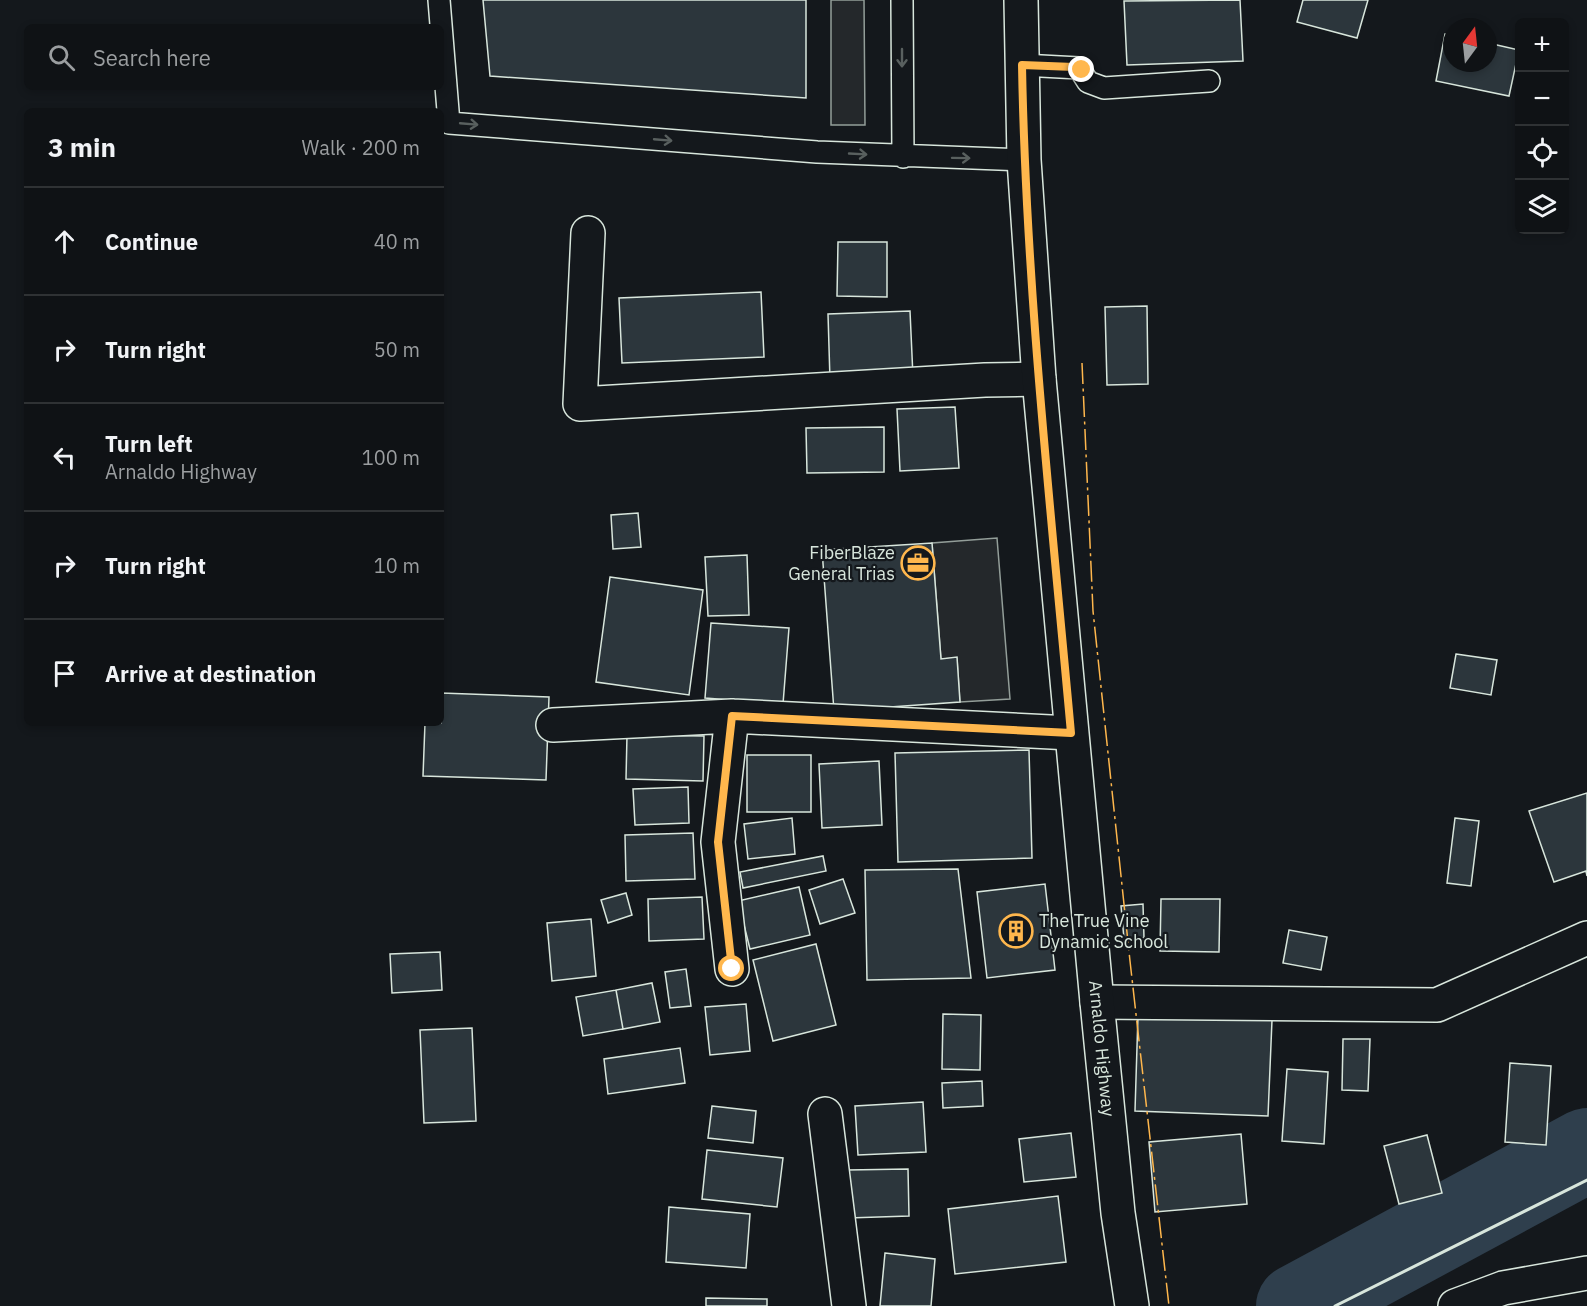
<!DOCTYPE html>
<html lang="en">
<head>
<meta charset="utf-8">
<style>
	body { margin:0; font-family:"IBM Plex Sans",sans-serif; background:#1d2022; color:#f1f3f6 }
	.controls { position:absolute; right:18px; top:18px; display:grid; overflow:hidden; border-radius:9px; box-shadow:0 3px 9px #0003 }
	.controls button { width:54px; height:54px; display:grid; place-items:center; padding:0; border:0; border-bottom:2px solid #2f3234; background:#0f1215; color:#f1f3f6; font:30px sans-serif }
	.compass { position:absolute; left:1443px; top:18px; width:54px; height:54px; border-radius:50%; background:#0f1215; box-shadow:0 3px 9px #0003; rotate:15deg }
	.stop { position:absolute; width:18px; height:18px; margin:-14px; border:4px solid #ffb74d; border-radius:50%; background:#fff }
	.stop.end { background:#ffb74d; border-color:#fff; box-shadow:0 2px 6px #0008 }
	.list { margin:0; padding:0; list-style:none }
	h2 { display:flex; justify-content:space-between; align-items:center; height:78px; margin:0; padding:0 24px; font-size:26px }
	h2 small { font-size:20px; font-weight:400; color:#9b9ea0 }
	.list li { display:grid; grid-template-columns:39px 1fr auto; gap:18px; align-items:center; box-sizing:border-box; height:108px; padding:0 24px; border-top:2px solid #2f3234 }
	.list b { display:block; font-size:22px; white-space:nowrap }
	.list p { margin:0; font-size:20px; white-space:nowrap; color:#9b9ea0 }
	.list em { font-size:20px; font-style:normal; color:#9b9ea0 }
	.icon { flex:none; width:33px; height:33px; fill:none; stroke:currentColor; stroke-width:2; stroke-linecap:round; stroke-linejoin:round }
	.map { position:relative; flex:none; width:1587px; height:1306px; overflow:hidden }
	.search { position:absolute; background:#0f1215; box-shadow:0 3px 9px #0003; left:24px; top:24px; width:420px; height:66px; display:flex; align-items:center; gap:15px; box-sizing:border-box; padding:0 21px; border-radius:9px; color:#9b9ea0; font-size:22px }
	.panel { position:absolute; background:#0f1215; box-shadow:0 3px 9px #0003; left:24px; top:108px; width:420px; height:618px; border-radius:9px }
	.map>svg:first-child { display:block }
</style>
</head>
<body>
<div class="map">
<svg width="1587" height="1306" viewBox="0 0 1587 1306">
	<rect width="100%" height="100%" fill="#14181c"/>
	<path fill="#24282b" stroke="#939e99" stroke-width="1.5" d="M831,0H864L865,125H831Z
		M997,538L1010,699L960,702L957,658L941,659L932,543Z"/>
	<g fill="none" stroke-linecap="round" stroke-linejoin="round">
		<path stroke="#2f3f4d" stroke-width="84" d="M1298,1306L1587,1150"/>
	</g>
	<path fill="#2c363c" stroke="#d8e6dc" stroke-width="1.5" d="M483,0H806V98L490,76Z
		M1240,0L1243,61L1127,65L1124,1Z
		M1303,0H1368L1357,38L1297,22Z
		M1445,34L1452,35V63H1488V43L1519,50L1509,96L1436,81Z
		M838,242H887V297L837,296Z
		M761,292L764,357L622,363L619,298Z
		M1147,306L1148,384L1107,385L1105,307Z
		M910,311L913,377L830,380L828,314Z
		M955,407L959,468L900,471L897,409Z
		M884,427V472L807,473L806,428Z
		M638,513L641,547L613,549L611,515Z
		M932,543L941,659L957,657L960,702L834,711L822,550Z
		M747,555L749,615L708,616L705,557Z
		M610,577L703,590L689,695L596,682Z
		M711,623L789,628L783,704L705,698Z
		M1456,654L1497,660L1491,695L1450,688Z
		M441,693L549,697L546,780L423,776L425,723H441Z
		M627,735L704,736L703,781L626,779Z
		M1029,750L1032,858L898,862L895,753Z
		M747,755H811V812H747Z
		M879,761L882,825L822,828L819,764Z
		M688,787L689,823L635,825L633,789Z
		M1587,793V876L1586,871L1554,882L1529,811Z
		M792,818L795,854L748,859L744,824Z
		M1455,818L1479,821L1471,886L1447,883Z
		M693,833L695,879L626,881L625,835Z
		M823,856L826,871L743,888L740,872Z
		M958,869L971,978L867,980L865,870Z
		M843,879L855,913L820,924L809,890Z
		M1045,884L1055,970L987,978L977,892Z
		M799,887L810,935L750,949L738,901Z
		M626,893L632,915L608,923L601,900Z
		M702,897L704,939L649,941L648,899Z
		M1161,899H1220L1219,952L1160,951Z
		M1143,904L1144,938L1124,939L1121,906Z
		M591,919L596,976L552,981L547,923Z
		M1289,930L1327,937L1321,970L1283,963Z
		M816,944L836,1025L773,1041L753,960Z
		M440,952L442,990L392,993L390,954Z
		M686,969L691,1006L670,1008L665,972Z
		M652,983L660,1022L623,1029L616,990Z
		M616,990L623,1029L583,1036L576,997Z
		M746,1004L750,1051L710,1055L705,1007Z
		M943,1014L981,1015L980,1070L942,1069Z
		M1138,1015L1272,1020L1268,1116L1135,1111Z
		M472,1028L476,1121L424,1123L420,1030Z
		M1343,1039H1370L1368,1091L1342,1090Z
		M680,1048L685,1083L608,1094L604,1059Z
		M1510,1063L1551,1066L1546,1145L1505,1142Z
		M1287,1069L1328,1072L1324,1144L1282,1141Z
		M982,1081L983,1106L943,1108L942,1083Z
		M923,1102L926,1152L858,1155L855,1106Z
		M712,1106L756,1111L753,1143L708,1138Z
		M1071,1133L1076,1177L1024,1182L1019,1139Z
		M1241,1134L1247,1204L1155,1212L1149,1142Z
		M1427,1135L1442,1193L1399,1204L1384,1146Z
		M707,1150L783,1158L777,1207L702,1199Z
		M908,1169L909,1216L848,1218L847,1170Z
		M1058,1196L1066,1262L955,1274L948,1209Z
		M669,1207L750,1214L746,1268L666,1262Z
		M885,1253L935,1259L931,1306H880Z
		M706,1298L767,1299V1306H706Z"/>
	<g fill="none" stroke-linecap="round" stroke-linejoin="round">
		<defs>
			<path id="service" d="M439,0L449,123L817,152L1024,160
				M902,0L903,157
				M1022,65L1079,68L1088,82L1104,88L1209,81"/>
			<path id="minor" d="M588,233L580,404L985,380L1039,379
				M732,716L718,842L732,969
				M553,725L732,716L1071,733
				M1097,1002L1437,1005L1587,938
				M825,1114L849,1306
				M1455,1306L1503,1288L1587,1273"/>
			<g id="secondary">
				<path id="s1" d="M1021,0L1024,160L1039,379L1097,1002L1118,1213L1132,1306"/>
			</g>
		</defs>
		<use href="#service" stroke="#d8e6dc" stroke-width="24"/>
		<use href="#minor" stroke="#d8e6dc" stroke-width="36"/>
		<use href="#secondary" stroke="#d8e6dc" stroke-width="36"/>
		<use href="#service" stroke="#14181c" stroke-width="21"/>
		<use href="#minor" stroke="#14181c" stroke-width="33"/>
		<use href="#secondary" stroke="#14181c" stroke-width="33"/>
		<path stroke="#d8e6dc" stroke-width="3" d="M1335,1306L1587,1180"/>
		<path stroke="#ffb74d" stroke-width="1.5" stroke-dasharray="21 4.5 3 4.5" stroke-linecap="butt" d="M1082,363L1093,611L1130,961L1169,1306"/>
	</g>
	<defs><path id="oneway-shaft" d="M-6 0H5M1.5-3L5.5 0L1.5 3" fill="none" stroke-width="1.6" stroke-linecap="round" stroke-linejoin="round" transform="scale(1.5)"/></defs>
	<g stroke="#59605f">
		<use href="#oneway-shaft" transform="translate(902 58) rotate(90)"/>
		<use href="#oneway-shaft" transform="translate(469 124) rotate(5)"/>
		<use href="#oneway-shaft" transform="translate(663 140) rotate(5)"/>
		<use href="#oneway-shaft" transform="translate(858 154) rotate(3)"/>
		<use href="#oneway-shaft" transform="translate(961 158) rotate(1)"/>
	</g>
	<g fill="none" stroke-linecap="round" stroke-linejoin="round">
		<path stroke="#ffb74d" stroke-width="8" d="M732,969L718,842L732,716L1071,733C1051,511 1026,288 1022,65L1074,67L1082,70"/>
	</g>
	<defs>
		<symbol id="office-ring" viewBox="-11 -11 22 22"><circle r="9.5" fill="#14181c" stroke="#ffb74d" stroke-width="1.5"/><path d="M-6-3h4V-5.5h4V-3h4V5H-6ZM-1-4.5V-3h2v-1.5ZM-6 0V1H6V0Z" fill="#ffb74d"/></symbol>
		<symbol id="building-ring" viewBox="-11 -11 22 22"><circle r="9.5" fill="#14181c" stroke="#ffb74d" stroke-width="1.5"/><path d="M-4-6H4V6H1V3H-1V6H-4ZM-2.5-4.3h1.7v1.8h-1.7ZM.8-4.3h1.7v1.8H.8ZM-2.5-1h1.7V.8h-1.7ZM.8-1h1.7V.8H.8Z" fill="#ffb74d"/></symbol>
	</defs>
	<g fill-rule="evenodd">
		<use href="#office-ring" x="899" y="544" width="38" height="38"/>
		<use href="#building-ring" x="997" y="912" width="38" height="38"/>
	</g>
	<g text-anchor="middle" stroke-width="4.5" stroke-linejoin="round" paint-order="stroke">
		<g font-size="18" fill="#d8e6dc" stroke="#14181c" text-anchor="end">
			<text x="895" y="559">FiberBlaze<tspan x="895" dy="21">General Trias</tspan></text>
			<text x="1039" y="927" text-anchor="start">The True Vine<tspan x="1039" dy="21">Dynamic School</tspan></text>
		</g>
		<g font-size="18" fill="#d8e6dc" stroke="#14181c">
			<text dy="6" stroke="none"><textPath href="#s1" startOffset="1052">Arnaldo Highway</textPath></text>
		</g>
	</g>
</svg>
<div class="controls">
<button>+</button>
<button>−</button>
<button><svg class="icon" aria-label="locate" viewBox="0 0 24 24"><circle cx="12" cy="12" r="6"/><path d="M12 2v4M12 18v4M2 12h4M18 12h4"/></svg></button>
<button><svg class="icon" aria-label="layers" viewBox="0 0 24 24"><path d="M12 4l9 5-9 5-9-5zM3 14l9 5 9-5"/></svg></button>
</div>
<svg class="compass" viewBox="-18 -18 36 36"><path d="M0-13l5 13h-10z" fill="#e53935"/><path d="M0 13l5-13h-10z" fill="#9b9ea0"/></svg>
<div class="stop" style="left:732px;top:969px"></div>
<div class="stop end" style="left:1082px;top:70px"></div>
<div class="search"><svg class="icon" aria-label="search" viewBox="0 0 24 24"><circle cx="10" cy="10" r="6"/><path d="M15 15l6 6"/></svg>Search here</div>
<section class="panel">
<h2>3 min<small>Walk · 200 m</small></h2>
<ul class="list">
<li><svg class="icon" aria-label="ahead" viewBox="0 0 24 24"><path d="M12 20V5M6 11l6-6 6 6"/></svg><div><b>Continue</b></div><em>40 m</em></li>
<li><svg class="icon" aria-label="right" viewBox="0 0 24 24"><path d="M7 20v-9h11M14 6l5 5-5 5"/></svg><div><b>Turn right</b></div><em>50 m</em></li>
<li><svg class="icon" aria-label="left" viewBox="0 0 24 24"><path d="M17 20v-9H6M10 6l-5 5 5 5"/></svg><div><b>Turn left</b><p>Arnaldo Highway</p></div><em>100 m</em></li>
<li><svg class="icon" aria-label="right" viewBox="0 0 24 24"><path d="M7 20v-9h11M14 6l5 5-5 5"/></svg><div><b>Turn right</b></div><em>10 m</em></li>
<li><svg class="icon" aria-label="arrive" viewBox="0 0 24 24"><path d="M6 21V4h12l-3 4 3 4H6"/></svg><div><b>Arrive at destination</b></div></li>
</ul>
</section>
</div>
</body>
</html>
